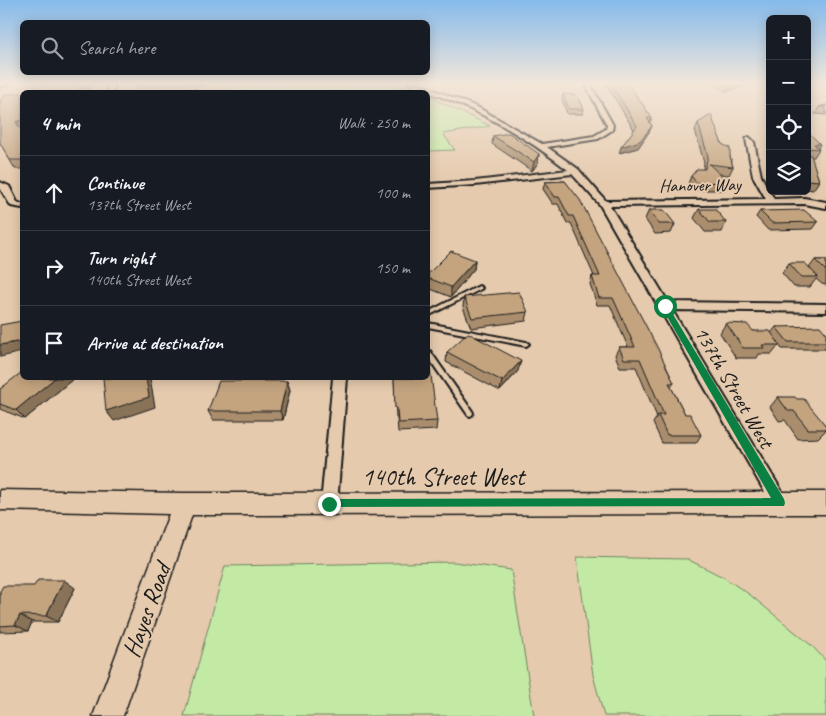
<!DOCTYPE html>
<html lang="en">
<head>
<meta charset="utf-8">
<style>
	body { margin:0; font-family:Caveat,sans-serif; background:#242831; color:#f1f3f6 }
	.controls { position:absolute; right:15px; top:15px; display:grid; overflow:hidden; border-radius:8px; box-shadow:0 2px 12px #0003 }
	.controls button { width:45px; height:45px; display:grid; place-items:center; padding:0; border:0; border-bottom:1px solid #363941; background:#171b24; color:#f1f3f6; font:25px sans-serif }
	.stop { position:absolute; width:15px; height:15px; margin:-11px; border:4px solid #0b8043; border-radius:50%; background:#fff }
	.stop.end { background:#0b8043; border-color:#fff; box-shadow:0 1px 5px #0008 }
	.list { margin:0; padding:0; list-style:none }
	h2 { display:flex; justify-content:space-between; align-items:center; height:65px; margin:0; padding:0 20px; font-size:21px }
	h2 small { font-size:16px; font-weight:400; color:#9ea1a6 }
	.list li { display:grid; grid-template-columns:32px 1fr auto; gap:15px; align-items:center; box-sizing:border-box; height:75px; padding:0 20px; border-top:1px solid #363941 }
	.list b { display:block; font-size:19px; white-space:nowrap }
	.list p { margin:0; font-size:16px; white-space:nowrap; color:#9ea1a6 }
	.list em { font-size:16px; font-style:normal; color:#9ea1a6 }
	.icon { flex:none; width:28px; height:28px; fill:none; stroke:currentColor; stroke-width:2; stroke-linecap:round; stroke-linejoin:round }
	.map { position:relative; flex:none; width:826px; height:716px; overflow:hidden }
	.search { position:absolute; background:#171b24; box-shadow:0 2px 12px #0003; left:20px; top:20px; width:410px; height:55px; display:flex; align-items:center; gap:12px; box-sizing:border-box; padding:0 18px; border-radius:8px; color:#9ea1a6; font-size:19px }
	.panel { position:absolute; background:#171b24; box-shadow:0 2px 12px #0003; left:20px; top:90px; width:410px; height:290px; border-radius:8px }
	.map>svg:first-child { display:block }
</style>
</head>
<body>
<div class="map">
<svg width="826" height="716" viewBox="0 0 826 716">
	<rect width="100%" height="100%" fill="#e5caad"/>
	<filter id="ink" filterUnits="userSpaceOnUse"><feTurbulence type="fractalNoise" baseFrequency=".02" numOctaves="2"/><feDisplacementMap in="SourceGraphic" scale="10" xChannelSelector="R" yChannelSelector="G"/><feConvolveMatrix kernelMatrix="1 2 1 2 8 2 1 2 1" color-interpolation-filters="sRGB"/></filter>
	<g filter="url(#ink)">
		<path fill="#c3eaa4" stroke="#708360" d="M226,84H392L417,92H224L230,90Z
			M428,96L434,99L490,126L443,134L455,150L428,151Z
			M577,557L687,559L723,577L749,594L812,646L826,661V716H604L593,675Z
			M454,562L511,570L534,716H184L225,566Z"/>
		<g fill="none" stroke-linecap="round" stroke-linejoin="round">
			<defs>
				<path id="lane" d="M479,286L482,288L481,289L428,316V312Z
					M428,323L526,342L529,344L526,346L428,327Z
					M428,351H430L472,411L473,413L472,415L470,416L468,415L428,357Z"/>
				<path id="street" d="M0,84H9L0,87Z
					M109,84H115L113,92H107Z
					M186,84H203L154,92H143Z
					M409,84H418L434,90L477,107L542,144L594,136L606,129L607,125L585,84H590L613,125L612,130L598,139L547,147L578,169L606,201L766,199L753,176L746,139L749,137L754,142L761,176L774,199L804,198L826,202V208L804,204L610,206L668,302L826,304V312L672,310L786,498L788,503L786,508L780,511L774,508L600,205L572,174L475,185L428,188V184L475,181L568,170C532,142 494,118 452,101C438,95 422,91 409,84Z
					M0,182L9,186L17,202L22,204V208L11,206L0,188Z
					M333,378H347L337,504L335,509L329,512L323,509L321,504Z"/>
				<path id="secondary" d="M0,490L184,493L826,492V514L192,515L123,716H93L169,514L0,510Z"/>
			</defs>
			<use href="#lane" stroke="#1c1c1c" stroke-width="4"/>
			<use href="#street" stroke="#1c1c1c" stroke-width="4"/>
			<use href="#secondary" stroke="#1c1c1c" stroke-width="3"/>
			<use href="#lane" fill="#e5caad" fill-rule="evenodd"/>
			<use href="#street" fill="#e5caad" fill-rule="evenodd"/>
			<use href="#secondary" fill="#e5caad" fill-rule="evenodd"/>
		</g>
		<path fill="#a98d6d" stroke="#1c1c1c" d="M606,84H628L652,118L650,123L652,126L649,132L638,148L619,153L634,130Z
			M715,84H751L726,92Z
			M563,94L584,109L583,114H567L562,99Z
			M826,105V115L815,114L819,107Z
			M698,123L722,144L730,156L733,167L729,175L719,174L728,182L724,190H694L688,184L691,176L703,169L704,163L695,130Z
			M21,129L22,131V169H15L0,143Z
			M807,131L820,144L818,148L819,149L814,157H811L819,181L813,190L807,189Z
			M493,136L539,154L538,163L532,171L492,144Z
			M565,181L674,383L671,387L685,414L701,435L696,443H662L653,423L657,417L636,367H620L615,355L619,347H628L610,305H597L590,284L592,276H594L571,223H567L558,204H553L543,189L545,182Z
			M699,209L726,222L722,232H705L694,218Z
			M649,210L675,224L671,233L655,234L645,219Z
			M760,211L818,222L813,229L768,230L756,217Z
			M475,260L474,269L451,297L428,288V274Z
			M815,260H826V285L822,284L816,279L810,287H794L782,273L789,263L809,268Z
			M464,297L528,312L526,321L471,328L463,307Z
			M726,323L753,331L771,333L776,327L826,332V349H782L779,345L772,354H759L757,358H736L720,333Z
			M447,352L518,371L500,391L446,362Z
			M22,378H74L25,419L0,409V389Z
			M394,378L437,421L436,430L398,432L397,418H396Z
			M287,381L290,390L283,420H213L208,411Z
			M778,397L797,399L826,426V430L818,438L798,439L785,420L779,421L770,407Z
			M75,588L58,622H32L28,631L0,632V591Z"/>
		<path fill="#897359" stroke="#1c1c1c" d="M83,84H95L86,92H74Z
			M133,84H138L140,90H136Z
			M140,84H176L143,90L139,86Z
			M732,84H751L726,92L729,86Z
			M197,88L198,92H173L172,91Z
			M22,120V129L21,130L16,122Z
			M652,126L649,132L638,148L619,153L621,147Z
			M539,154L538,163L532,171L534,162Z
			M475,260L474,269L451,297V287Z
			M22,341V352L0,357V345Z
			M521,361L518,371L500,391L502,381Z
			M55,378H74L25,419L16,410Z
			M146,378H150L155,407L114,421L106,411Z
			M287,381L290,390L283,420L280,411Z
			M64,580L75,588L58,622L46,616Z
			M20,615L32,622L28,631L15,625Z"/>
		<path fill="#c4a47f" stroke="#1c1c1c" d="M39,84H83L74,92H28Z
			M137,84H140L139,86L152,87L166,84H194L197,88L172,91L177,92H139Z
			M611,84H628L652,118H647L652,126L640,141L621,147L637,126Z
			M22,93V120L16,122L22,131V160H10L0,143V101L6,94Z
			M563,94L576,95L579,98L584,109H569Z
			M826,105V107H819Z
			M711,115L722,144L730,148V156L733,167L709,164L728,182L697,183L691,176L697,169H705L708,156L698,123Z
			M807,131L820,144H814L819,149L807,148Z
			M509,133L539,154L534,162L493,136Z
			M807,155H811L819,181L807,180Z
			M565,181L580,200L657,347L674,383H669L685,414H690L701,435H667L658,415H664L640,359H624L619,347H635L613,298H599L592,276H600L573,216H569L559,197H555L545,182Z
			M699,209H715L726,222H710Z
			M649,210H664L675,224H659Z
			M804,210L818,222L772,223L760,211Z
			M451,251L475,260L451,287L428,278V274Z
			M815,260H826V271Z
			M789,263H805L818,277H801Z
			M519,292L528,312L472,318L464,297Z
			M22,321V341L0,345V325Z
			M726,323L747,324L753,331H770L780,345H762L764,348H743Z
			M820,326L825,332H826V342H788L776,327Z
			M468,333L521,361L502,381L447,352Z
			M428,368H430L437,421L398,423L397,408H395L394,378H428Z
			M22,372V378H55L16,410L0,404V389Z
			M103,378H146L149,397L106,411Z
			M219,381H287L280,411H208Z
			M778,397H795L797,399H804L826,426V429H808L794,411H788Z
			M38,580H64L46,616L20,615L15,625L0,626V591L3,586H34Z"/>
	</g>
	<linearGradient id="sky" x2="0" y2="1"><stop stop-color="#85baeb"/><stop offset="0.45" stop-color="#f3e7da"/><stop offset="1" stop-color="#f3e7da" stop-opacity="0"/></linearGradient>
	<rect width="826" height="185" fill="url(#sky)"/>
	<path fill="#0b8043" d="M665,304L668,306L784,499L785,503L784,506L325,507L323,504L325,501L329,499L771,498L661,306Z"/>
	<g text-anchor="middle" stroke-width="4" stroke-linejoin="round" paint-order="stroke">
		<g font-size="18" fill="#1c1c1c" stroke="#e5caad">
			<text transform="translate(700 185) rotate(-1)" y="6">Hanover Way</text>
		</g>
		<g font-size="21" fill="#1c1c1c" stroke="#e5caad">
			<text transform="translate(734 387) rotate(60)" y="7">137th Street West</text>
		</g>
		<g font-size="25" fill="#1c1c1c" stroke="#e5caad">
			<text x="443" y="485">140th Street West</text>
			<text transform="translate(146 610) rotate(-70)" y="9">Hayes Road</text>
		</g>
	</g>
</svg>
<div class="controls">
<button>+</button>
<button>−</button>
<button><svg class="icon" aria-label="locate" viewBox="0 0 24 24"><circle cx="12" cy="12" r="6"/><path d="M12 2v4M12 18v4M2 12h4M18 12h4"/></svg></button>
<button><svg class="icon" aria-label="layers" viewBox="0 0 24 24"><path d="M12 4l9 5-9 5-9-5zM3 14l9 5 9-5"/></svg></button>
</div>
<div class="stop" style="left:665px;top:306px"></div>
<div class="stop end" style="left:329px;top:504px"></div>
<div class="search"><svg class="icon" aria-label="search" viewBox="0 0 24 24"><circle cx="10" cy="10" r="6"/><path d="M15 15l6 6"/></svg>Search here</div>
<section class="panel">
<h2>4 min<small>Walk · 250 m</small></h2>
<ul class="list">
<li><svg class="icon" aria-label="ahead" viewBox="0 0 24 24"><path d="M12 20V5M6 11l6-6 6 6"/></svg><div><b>Continue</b><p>137th Street West</p></div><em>100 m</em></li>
<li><svg class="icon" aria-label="right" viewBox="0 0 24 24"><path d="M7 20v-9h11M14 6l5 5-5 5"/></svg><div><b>Turn right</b><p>140th Street West</p></div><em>150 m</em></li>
<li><svg class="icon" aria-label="arrive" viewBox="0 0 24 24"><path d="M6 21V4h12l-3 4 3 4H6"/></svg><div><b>Arrive at destination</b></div></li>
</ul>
</section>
</div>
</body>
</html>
